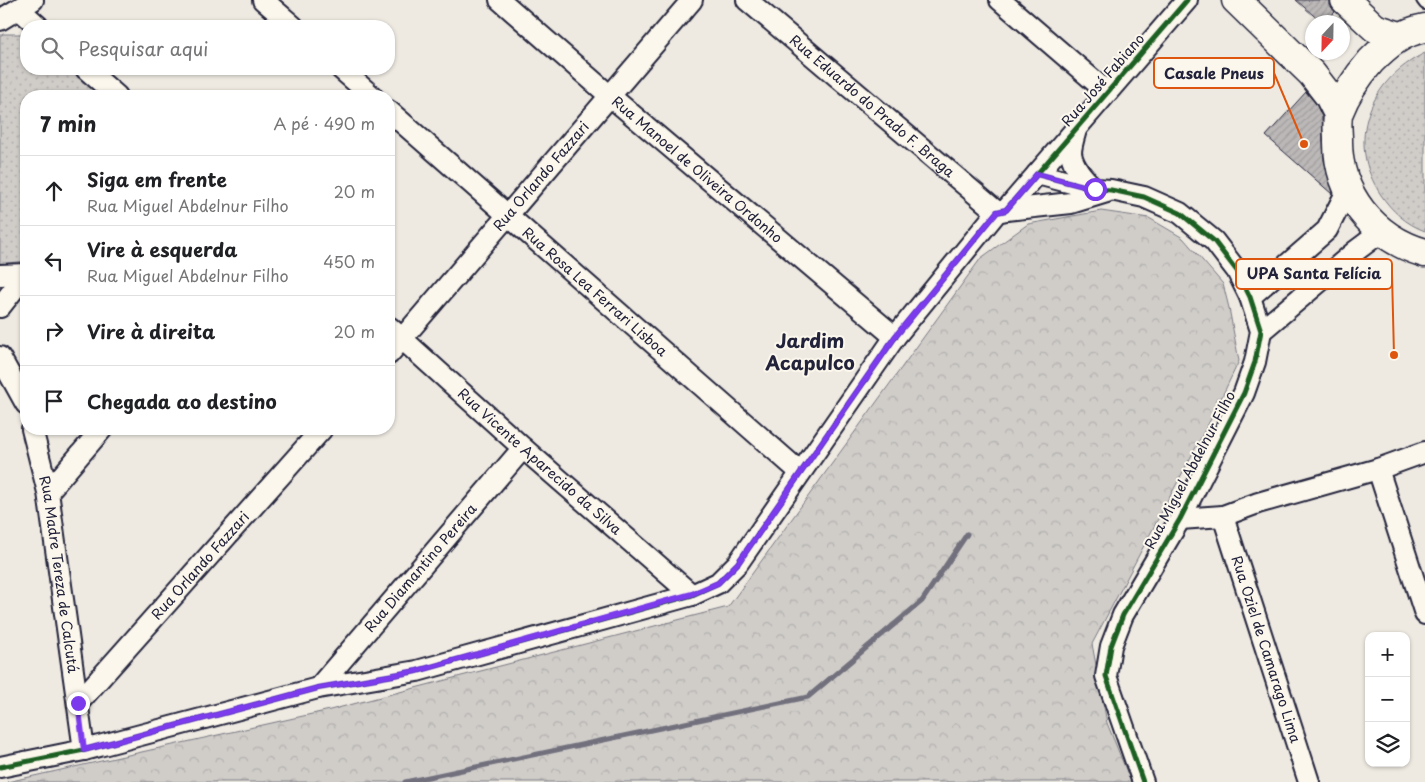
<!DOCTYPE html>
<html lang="pt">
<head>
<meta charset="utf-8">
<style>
	body { margin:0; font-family:"Playpen Sans",sans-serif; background:#f6f6f6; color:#202124 }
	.controls { position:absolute; right:15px; bottom:15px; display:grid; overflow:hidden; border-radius:10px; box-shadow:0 1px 4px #0004 }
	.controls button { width:45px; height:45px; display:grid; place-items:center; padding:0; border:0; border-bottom:1px solid #e0e0e0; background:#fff; color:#202124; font:25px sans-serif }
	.compass { position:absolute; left:1305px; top:15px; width:45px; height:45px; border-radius:50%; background:#fff; box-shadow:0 1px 4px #0004; rotate:202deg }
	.stop { position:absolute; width:15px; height:15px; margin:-11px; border:4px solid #7c3aed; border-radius:50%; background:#fff }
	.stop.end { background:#7c3aed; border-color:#fff; box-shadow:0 1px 5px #0008 }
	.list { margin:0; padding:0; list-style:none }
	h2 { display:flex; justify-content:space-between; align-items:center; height:65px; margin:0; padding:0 20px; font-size:21px }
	h2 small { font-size:16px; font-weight:400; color:#757577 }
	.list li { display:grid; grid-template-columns:32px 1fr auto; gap:15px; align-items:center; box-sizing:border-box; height:70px; padding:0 20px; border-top:1px solid #e0e0e0 }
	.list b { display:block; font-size:19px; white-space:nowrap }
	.list p { margin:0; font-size:16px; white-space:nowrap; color:#757577 }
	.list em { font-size:16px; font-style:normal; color:#757577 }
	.icon { flex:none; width:28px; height:28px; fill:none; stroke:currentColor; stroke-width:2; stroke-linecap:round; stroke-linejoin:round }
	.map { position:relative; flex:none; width:1425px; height:782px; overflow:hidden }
	.search { position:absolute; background:#fff; box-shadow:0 1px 4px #0004; left:20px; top:20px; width:375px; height:55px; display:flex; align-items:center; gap:12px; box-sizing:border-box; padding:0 18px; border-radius:20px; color:#757577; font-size:19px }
	.panel { position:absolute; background:#fff; box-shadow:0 1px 4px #0004; left:20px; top:90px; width:375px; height:345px; border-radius:20px }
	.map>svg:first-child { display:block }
</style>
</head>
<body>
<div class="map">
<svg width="1425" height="782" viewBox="0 0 1425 782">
	<defs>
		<pattern id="grass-dots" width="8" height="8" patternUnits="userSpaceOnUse" patternTransform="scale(1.25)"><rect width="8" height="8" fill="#d0cdc9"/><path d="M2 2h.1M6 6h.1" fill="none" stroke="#b2b0ae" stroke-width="1.8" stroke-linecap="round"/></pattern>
		<pattern id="forest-crowns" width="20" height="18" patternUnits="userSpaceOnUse" patternTransform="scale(1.25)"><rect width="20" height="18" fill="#d0cdc9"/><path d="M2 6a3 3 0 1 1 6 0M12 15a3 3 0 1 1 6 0" fill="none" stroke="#b2b0ae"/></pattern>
		<pattern id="building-hatch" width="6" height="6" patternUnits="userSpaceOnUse" patternTransform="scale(1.25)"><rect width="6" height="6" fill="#bcb8b8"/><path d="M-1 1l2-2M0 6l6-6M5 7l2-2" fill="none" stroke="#a19e9f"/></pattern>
	</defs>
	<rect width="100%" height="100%" fill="#eeeae2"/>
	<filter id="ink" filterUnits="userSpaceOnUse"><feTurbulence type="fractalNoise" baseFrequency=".02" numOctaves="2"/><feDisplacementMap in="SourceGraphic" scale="10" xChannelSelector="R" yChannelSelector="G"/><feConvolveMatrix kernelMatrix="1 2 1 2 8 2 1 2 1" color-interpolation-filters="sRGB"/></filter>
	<g filter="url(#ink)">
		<path fill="url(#grass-dots)" stroke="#797882" d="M3,34H26V69H72L105,96H26V261L0,264V36Z
			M1425,53V231C1406,224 1392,211 1381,195C1345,141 1369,80 1425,53Z"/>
		<path fill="url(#forest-crowns)" stroke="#797882" d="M1101,211L1149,218L1183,238L1223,284L1229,308L1239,361L1213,415L1092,644L1107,723L1131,782H7L330,710L728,607L981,258L1028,224Z"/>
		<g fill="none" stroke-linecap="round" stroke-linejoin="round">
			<path stroke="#716f7c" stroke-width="5" d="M405,782L808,697L922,601L967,534"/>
		</g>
		<path fill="url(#building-hatch)" stroke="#22223b" d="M1296,0H1330V5L1335,12L1324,22H1321Z
			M1306,92L1316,104L1322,117L1324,160L1333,192L1332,194L1266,136Z"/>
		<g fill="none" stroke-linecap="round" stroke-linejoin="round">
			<defs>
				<path id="lane" d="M1422,0L1425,4"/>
				<g id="street">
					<path d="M263,0L293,26"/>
					<path id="s1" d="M500,0L610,96L895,337"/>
					<path id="s2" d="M747,0L997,212"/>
					<path d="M1000,0L1107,92"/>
					<path d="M19,9L38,26"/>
					<path d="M0,20L33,0"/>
					<path d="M86,69L117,96"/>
					<path d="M341,69L372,96"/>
					<path id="s3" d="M389,111L800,472"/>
					<path d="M1076,130C1074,137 1071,146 1071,153C1073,168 1085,180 1095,189"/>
					<path d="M1037,174L1095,189L1111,190L1144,197L1180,213L1214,241L1237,271L1250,297L1261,331L1255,362L1244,393L1180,519L1123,615L1111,646L1106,676L1143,782"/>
					<path d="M1006,210L1071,203L1107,192"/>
					<path d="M0,275L26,274"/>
					<path d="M1250,297L1327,230L1348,189"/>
					<path d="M0,307L26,274"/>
					<path id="s4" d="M389,327L523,448L692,595"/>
					<path d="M1261,331L1357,250L1381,232"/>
					<path id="s5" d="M389,354L692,0"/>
					<path d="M0,357L26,404"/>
					<path id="s6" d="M32,429L48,492L84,750"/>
					<path d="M1378,469L1425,614"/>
					<path d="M48,492L102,429"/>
					<path id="s7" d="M1223,516L1309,782"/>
					<path d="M1180,519L1223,516L1258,503L1378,469L1425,452"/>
					<path id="s8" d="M318,688L523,448"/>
					<path id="s9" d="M78,703L322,429"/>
					<path d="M0,767L84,750L318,688L417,671L692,595L718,583L738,563L895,337L997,212L1006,210L1187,0"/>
				</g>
				<path id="primary" d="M1236,0L1312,74L1329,96L1338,114
					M1345,0L1375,28L1400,36
					M1425,28C1402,32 1387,45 1371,61C1358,76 1346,93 1339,112C1336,120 1338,131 1338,139C1337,194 1373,238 1425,253"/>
			</defs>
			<use href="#lane" stroke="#22223b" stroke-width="14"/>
			<use href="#street" stroke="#22223b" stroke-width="24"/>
			<use href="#primary" stroke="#22223b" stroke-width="31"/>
			<use href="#lane" stroke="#fbf7ec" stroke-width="10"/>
			<use href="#street" stroke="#fbf7ec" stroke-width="20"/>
			<use href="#primary" stroke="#fbf7ec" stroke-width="28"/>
			<defs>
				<path id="cycleway" d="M1037,174L1095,189L1111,190L1144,197L1180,213L1214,241L1237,271L1250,297L1261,331L1255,362L1244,393L1180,519L1123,615L1111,646L1106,676L1143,782
					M0,767L84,750L318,688L417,671L692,595L718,583L738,563L895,337L997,212L1006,210L1187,0"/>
			</defs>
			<use href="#cycleway" stroke="#fbf7ec" stroke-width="8"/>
			<use href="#cycleway" stroke="#1b5e20" stroke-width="5"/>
		</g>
	</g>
	<g fill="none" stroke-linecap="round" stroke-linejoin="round" filter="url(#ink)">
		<path stroke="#7c3aed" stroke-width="6" d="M78,703L84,750L318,688L417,671L692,594L718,583L738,563L895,337L997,212L1006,210L1037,174L1095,189"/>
	</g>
	<g text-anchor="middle" stroke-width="4" stroke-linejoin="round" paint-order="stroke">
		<g font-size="14" fill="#22223b" stroke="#fbf7ec">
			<text transform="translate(1103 80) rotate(-49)" y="5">Rua José Fabiano</text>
			<text dy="5" stroke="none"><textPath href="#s2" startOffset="164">Rua Eduardo do Prado F. Braga</textPath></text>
			<text dy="5" stroke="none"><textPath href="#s1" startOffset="260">Rua Manoel de Oliveira Ordonho</textPath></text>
			<text dy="5" stroke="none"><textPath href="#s5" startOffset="234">Rua Orlando Fazzari</textPath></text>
			<text dy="5" stroke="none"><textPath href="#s3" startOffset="274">Rua Rosa Lea Ferrari Lisboa</textPath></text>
			<text dy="5" stroke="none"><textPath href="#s4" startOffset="202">Rua Vicente Aparecido da Silva</textPath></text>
			<text transform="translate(1190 470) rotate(-62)" y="5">Rua Miguel Abdelnur Filho</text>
			<text dy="5" stroke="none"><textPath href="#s9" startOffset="184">Rua Orlando Fazzari</textPath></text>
			<text dy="5" stroke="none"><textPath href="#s8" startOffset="158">Rua Diamantino Pereira</textPath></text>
			<text dy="5" stroke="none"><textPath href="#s6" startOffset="148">Rua Madre Tereza de Calcutá</textPath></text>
			<text dy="5" stroke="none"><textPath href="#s7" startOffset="140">Rua Oziel de Camarago Lima</textPath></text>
		</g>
		<g font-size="19" font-weight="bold" fill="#22223b" stroke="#fbf7ec">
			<text x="810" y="348">Jardim<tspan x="810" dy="22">Acapulco</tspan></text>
		</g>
	</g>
	<path fill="none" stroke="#de560e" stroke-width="2" d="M1304 144L1274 73M1394 355L1392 274"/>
	<g fill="#de560e" stroke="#fbf7ec" stroke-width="2">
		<circle cx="1304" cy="144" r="5"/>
		<circle cx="1394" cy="355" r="5"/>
	</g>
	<g fill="#fbf7ec" stroke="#de560e" stroke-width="2">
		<rect x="1154" y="58" width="120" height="30" rx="5"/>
		<rect x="1236" y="259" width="156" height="30" rx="5"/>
	</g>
	<g font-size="15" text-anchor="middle" font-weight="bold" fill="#22223b">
		<text x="1214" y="79">Casale Pneus</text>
		<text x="1314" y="279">UPA Santa Felícia</text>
	</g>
</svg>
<div class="controls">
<button>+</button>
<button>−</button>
<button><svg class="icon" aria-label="layers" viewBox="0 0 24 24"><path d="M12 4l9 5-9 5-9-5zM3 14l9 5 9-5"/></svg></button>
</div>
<svg class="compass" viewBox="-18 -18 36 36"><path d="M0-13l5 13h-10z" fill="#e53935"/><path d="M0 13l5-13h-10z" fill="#757577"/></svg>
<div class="stop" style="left:1095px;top:189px"></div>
<div class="stop end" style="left:78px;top:703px"></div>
<div class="search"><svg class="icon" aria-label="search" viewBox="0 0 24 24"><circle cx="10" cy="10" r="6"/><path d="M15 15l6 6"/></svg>Pesquisar aqui</div>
<section class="panel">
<h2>7 min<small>A pé · 490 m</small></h2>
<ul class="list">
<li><svg class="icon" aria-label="ahead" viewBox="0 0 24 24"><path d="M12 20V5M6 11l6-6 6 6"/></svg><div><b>Siga em frente</b><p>Rua Miguel Abdelnur Filho</p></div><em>20 m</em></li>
<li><svg class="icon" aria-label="left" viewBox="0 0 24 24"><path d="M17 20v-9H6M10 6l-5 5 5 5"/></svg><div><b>Vire à esquerda</b><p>Rua Miguel Abdelnur Filho</p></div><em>450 m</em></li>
<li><svg class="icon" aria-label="right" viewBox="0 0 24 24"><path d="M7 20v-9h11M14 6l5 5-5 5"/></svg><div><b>Vire à direita</b></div><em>20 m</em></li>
<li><svg class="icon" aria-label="arrive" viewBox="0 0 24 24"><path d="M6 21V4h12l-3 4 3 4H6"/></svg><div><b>Chegada ao destino</b></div></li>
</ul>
</section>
</div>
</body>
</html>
